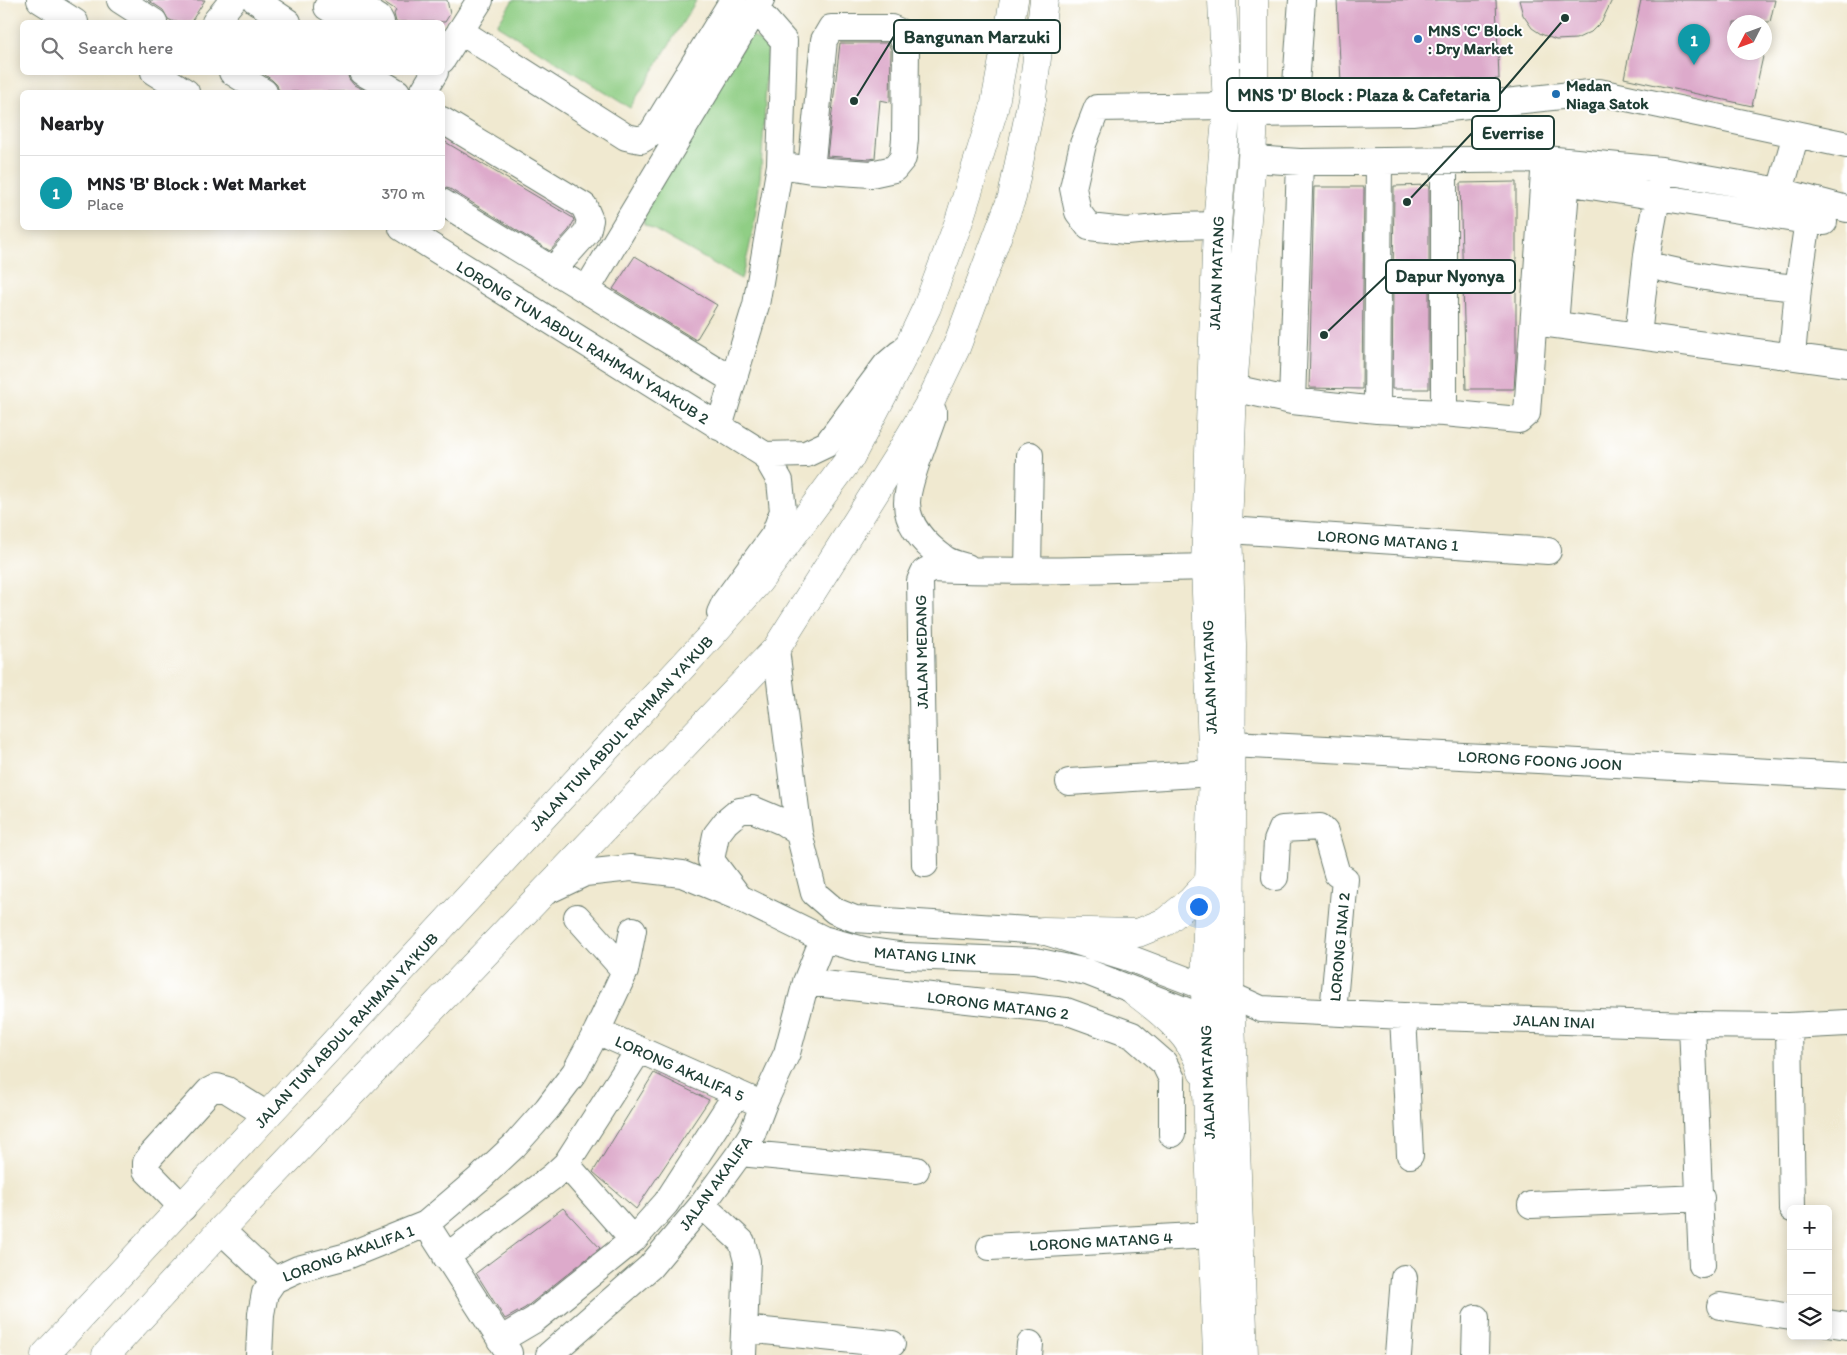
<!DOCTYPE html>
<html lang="en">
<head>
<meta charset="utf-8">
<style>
	body { margin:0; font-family:Itim,sans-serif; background:#f6f6f6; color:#202124 }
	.controls { position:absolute; right:15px; bottom:15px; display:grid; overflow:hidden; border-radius:8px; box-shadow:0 2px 12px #0003 }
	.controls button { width:45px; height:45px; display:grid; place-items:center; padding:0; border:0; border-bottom:1px solid #e0e0e0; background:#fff; color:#202124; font:25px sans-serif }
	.compass { position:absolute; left:1727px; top:15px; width:45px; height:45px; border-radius:50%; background:#fff; box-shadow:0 2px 12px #0003; rotate:228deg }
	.you { position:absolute; left:1198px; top:906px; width:18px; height:18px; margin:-12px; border:4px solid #fff; border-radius:50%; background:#1a73e8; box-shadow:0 0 0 8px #1a73e833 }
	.badge { display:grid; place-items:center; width:32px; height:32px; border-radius:50%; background:#1a73e8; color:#fff; font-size:16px; font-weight:700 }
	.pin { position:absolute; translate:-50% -41px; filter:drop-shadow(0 1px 2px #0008) }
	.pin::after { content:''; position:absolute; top:26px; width:18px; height:15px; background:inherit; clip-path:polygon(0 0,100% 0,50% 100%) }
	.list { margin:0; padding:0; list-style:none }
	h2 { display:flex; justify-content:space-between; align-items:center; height:65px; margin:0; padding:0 20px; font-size:21px }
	h2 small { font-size:16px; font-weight:400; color:#757577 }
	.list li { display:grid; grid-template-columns:32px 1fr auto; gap:15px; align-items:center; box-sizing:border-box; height:75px; padding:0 20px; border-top:1px solid #e0e0e0 }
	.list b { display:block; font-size:19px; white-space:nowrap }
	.list p { margin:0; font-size:16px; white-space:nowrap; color:#757577 }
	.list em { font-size:16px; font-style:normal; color:#757577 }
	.icon { flex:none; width:28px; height:28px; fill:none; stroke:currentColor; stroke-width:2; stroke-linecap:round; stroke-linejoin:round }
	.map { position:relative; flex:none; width:1847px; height:1355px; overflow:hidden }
	.search { position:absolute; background:#fff; box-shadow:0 2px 12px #0003; left:20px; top:20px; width:425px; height:55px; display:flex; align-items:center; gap:12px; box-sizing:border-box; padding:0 18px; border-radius:8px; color:#757577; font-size:19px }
	.panel { position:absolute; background:#fff; box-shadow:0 2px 12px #0003; left:20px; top:90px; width:425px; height:140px; border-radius:8px }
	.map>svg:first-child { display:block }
</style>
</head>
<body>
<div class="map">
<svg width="1847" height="1355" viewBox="0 0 1847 1355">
	<rect width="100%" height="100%" fill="#fff"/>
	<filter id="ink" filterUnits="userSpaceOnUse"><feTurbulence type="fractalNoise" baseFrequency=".02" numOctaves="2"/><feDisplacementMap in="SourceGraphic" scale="10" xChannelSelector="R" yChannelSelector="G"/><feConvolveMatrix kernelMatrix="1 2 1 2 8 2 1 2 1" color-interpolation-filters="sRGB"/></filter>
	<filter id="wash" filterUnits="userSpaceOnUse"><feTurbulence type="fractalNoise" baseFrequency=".0096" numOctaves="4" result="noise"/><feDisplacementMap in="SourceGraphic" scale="20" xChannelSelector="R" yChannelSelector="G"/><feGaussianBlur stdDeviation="1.12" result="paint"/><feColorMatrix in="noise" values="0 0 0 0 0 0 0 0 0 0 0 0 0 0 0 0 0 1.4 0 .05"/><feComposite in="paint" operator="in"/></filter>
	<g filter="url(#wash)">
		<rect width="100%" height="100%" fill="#f0e9d0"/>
		<path fill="#90ce85" stroke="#58865c" d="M513,0H694L696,1L630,108L497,25Z
			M750,34L768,47C763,124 764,205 741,279L644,224L643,215Z"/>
		<g id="blocks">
			<path fill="#ddaacb" d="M148,0H205L191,22H174L168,19L163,10Z
				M381,0H447L450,14L445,22H396L394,14L396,10Z
				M1337,0H1496L1499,79L1341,83Z
				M1519,0H1612L1602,21L1591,32L1576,39L1556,40L1541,34L1532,28L1523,15Z
				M1641,0H1775L1770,22H1734V52H1764L1752,106L1624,78Z
				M840,43H888L891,50L890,102L880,100L875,158L870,159L827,156Z
				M261,72H347L349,79L354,85L368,92H283L278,89L277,85L272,80Z
				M442,140L573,218L574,221L569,230L550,251L450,189L442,187Z
				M1516,182V358L1514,389H1466L1460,183Z
				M1429,185V389H1392L1394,186Z
				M1314,187H1364L1362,389L1309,388Z
				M635,256L717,305L696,340L613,289Z
				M654,1073L709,1100L636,1209L593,1172Z
				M563,1208L600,1248L525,1308L505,1319L476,1273Z"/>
		</g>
	</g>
	<g filter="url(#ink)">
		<use href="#blocks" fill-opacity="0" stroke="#68796b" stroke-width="1"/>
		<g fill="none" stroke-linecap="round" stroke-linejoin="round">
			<defs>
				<path id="minor" d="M40,0L75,22
					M120,0L154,22
					M255,0L288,22
					M350,0L379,18L381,22
					M327,7L352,22
					M215,22L233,0
					M460,31L626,137L641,140L651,134L733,0
					M442,60L480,0
					M154,72L186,92
					M232,72L264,92
					M362,72L397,92
					M423,92L435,72
					M1294,113L1302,0
					M1254,114L1412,112L1599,92L1847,145
					M442,120L584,206L590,220L587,232L554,269
					M1545,159L1661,170L1780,191L1847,209
					M780,165L811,170L871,174L894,169L903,158L905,139L906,47L900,32L891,28H831L824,40L811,170
					M1661,170C1658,201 1649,232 1646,264C1695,278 1748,283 1798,288L1811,200
					M1566,182L1807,221L1824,222
					M1780,191L1796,134
					M442,202L733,380
					M1217,225L1178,226L1126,231L1089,227L1078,212L1073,188L1083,144L1097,108L1227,106
					M402,228L765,455L780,481L783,511L774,535L725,602L720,613
					M587,289L761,0
					M1534,322L1847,364
					M1555,325L1568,165
					M1638,336L1646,264
					M1792,356L1798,288
					M1233,388L1292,401L1377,410L1444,413L1519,420L1527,413L1545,159L1300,162L1252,159
					M1292,401L1300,162
					M929,404L933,411V417C926,439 907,481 907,503C907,526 927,546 945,559C951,563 960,565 967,567
					M1377,410L1379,162
					M1444,413V161
					M719,427L756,305L780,165L784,41L756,9
					M765,455L806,454L827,444L886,365L900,353
					M1228,530L1548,551
					M1028,571L1030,455
					M776,649L799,833L814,893L835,911L855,919L1043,931L1129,958L1205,987L1230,995L1261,1009L1403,1016L1692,1025L1789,1026L1847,1023
					M1232,744L1847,776
					M1069,782L1213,773
					M925,864L920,581L924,572L930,569C1022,573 1113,569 1205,567
					M1275,877L1277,841L1282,829L1320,827L1325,832L1337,874L1345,879L1333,1012
					M547,891L585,873L631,868L682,874L740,898L823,939L864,950L906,956L1035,961L1087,972L1205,1018L1226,1022
					M739,897L711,860L716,835L726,822L739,811L752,809L783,822L799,833
					M577,917L625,971
					M806,982L1066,1011L1132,1035L1164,1063L1172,1079V1134
					M1403,1016L1410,1155
					M1692,1025L1702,1265
					M1789,1026L1792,1209
					M597,1031L752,1100
					M740,1153L916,1170
					M566,1164L633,1240
					M702,1205L742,1242L747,1261L743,1355
					M1531,1205L1701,1198
					M183,1208L146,1170V1162L152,1154L209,1091L217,1087L227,1090L267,1115
					M426,1224L509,1353
					M221,1230L274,1280
					M990,1247L1213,1235
					M446,1257L552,1177L566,1164L639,1050
					M1720,1306L1791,1317
					M1828,1323L1847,1326
					M745,1329L892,1344
					M500,1340L534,1320L633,1240L666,1203L737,1093
					M259,1355L261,1314L265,1293L274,1280L298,1269L347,1256L426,1224L480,1178L514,1146L547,1109L575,1072L597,1031L625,971L633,930
					M549,1355L650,1267L702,1205L740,1153L752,1134L763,1105L787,1053L806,982L823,939
					M1029,1355L1030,1344
					M1398,1355L1404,1278
					M1475,1355L1476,1318"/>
				<path id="major" d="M1043,931L1138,933L1165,922L1191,901L1210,880
					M1135,992C1163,1013 1194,1037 1202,1072
					M45,1355L708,639L759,581L850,458L910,343L927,307L958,224L994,109L1014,0
					M106,1355L221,1230L776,649L900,453L929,404L956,348L1012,197L1032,99L1044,0
					M1217,1355L1207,1093L1205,987L1213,773L1205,567L1217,225L1227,106L1222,0
					M1244,1355L1230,995L1232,644L1228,530L1233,388L1252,159L1254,114V0"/>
			</defs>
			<use href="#minor" stroke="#68796b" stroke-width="28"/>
			<use href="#major" stroke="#68796b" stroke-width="29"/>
			<use href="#minor" stroke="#fff" stroke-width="26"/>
			<use href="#major" stroke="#fff" stroke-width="28"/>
		</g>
	</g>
	<g fill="#1f6fb2" stroke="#fff" stroke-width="2">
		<circle cx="1418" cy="39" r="5"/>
		<circle cx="1556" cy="94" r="5"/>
	</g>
	<g text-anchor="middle" stroke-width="4" stroke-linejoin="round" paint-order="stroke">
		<g font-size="16" font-weight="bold" fill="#1f3d34" stroke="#fff" text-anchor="start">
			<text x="1428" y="36">MNS 'C' Block<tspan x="1428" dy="18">: Dry Market</tspan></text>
			<text x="1566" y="91">Medan<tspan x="1566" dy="18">Niaga Satok</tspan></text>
		</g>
		<g font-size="16" fill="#1f3d34" stroke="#fff">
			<text transform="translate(1216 273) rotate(-88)" y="6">JALAN MATANG</text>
			<text transform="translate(583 342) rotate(32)" y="6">LORONG TUN ABDUL RAHMAN YAAKUB 2</text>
			<text transform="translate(1388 540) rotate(4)" y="6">LORONG MATANG 1</text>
			<text transform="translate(921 652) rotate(-91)" y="6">JALAN MEDANG</text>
			<text transform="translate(1209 677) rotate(-92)" y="6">JALAN MATANG</text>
			<text transform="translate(621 733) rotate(-47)" y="6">JALAN TUN ABDUL RAHMAN YA'KUB</text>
			<text transform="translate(1540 760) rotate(3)" y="6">LORONG FOONG JOON</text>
			<text transform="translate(1339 947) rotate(-85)" y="6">LORONG INAI 2</text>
			<text transform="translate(925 955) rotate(4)" y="6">MATANG LINK</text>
			<text transform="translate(998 1005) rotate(7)" y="6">LORONG MATANG 2</text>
			<text transform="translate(1554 1021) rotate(2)" y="6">JALAN INAI</text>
			<text transform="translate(346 1030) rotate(-47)" y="6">JALAN TUN ABDUL RAHMAN YA'KUB</text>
			<text transform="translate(680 1068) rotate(24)" y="6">LORONG AKALIFA 5</text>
			<text transform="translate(1207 1082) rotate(-92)" y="6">JALAN MATANG</text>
			<text transform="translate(715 1183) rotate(-54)" y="6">JALAN AKALIFA</text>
			<text transform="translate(1101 1241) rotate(-3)" y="6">LORONG MATANG 4</text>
			<text transform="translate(348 1253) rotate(-20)" y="6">LORONG AKALIFA 1</text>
		</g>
	</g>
	<path fill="none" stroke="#1f3d34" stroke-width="2" d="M854 101L894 36M1565 18L1500 94M1407 202L1472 133M1324 335L1386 276"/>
	<g fill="#1f3d34" stroke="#fff" stroke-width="2">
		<circle cx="854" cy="101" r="5"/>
		<circle cx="1565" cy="18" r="5"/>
		<circle cx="1407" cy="202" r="5"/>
		<circle cx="1324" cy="335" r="5"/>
	</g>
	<g fill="#fff" stroke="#1f3d34" stroke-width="2">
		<rect x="894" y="20" width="166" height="33" rx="5"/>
		<rect x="1227" y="78" width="273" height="33" rx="5"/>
		<rect x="1472" y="116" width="82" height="33" rx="5"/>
		<rect x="1386" y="260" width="129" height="33" rx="5"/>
	</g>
	<g font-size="18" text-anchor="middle" font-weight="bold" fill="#1f3d34">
		<text x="977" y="43">Bangunan Marzuki</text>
		<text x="1364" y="101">MNS 'D' Block : Plaza &amp; Cafetaria</text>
		<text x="1513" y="139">Everrise</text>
		<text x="1450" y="282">Dapur Nyonya</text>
	</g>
</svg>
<div class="controls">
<button>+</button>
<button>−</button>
<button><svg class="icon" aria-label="layers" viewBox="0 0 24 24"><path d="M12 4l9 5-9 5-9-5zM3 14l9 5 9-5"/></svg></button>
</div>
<svg class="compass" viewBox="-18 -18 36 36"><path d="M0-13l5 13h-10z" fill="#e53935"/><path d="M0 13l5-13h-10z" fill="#757577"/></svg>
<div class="you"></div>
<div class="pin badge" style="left:1694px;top:65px;background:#0f9aa8">1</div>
<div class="search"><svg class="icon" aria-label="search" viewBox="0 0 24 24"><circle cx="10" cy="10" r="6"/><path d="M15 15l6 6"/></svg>Search here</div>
<section class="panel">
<h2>Nearby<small></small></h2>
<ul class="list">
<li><span class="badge" style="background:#0f9aa8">1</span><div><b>MNS 'B' Block : Wet Market</b><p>Place</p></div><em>370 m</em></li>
</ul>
</section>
</div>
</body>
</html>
